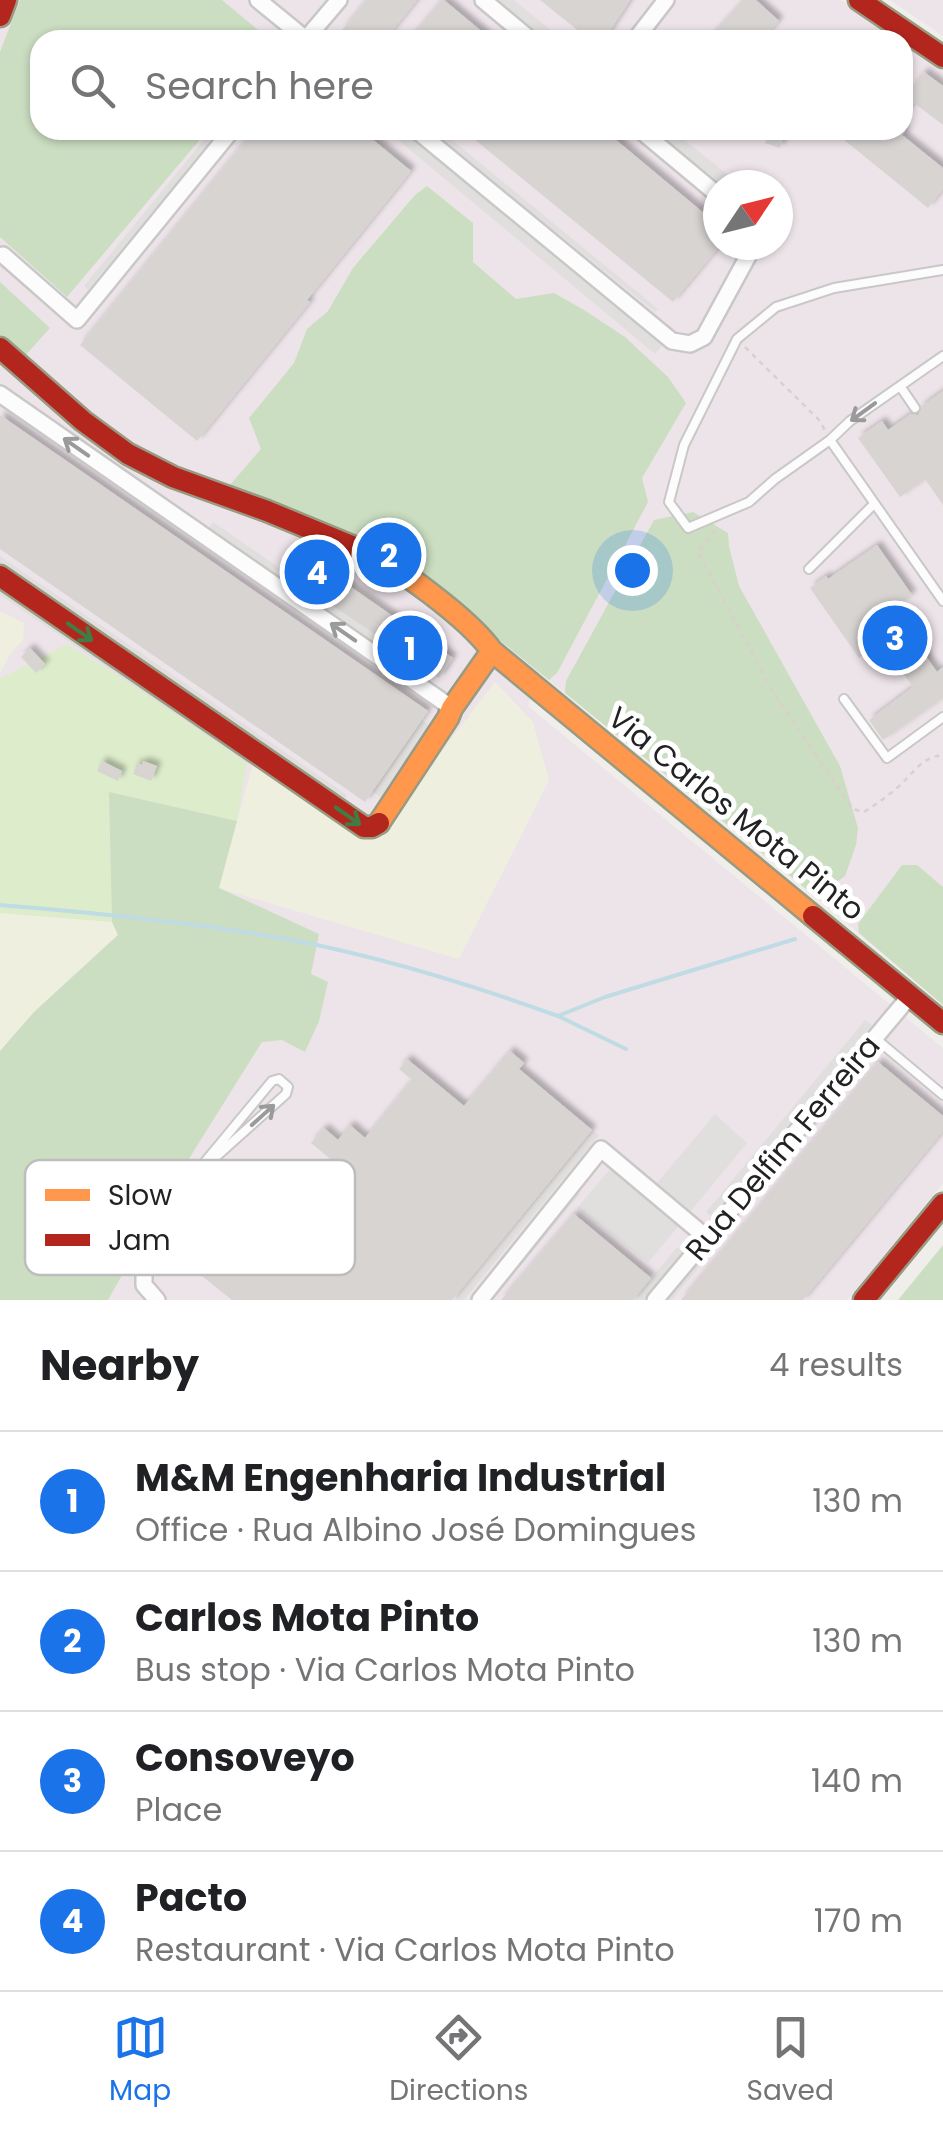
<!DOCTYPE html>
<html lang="en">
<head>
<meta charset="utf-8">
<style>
	body { margin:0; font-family:Poppins,sans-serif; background:#f6f6f6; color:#202124 }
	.compass { position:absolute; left:703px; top:170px; width:90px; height:90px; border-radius:50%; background:#fff; box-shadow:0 2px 8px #0004; rotate:55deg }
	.you { position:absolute; left:632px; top:570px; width:35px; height:35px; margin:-25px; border:8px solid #fff; border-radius:50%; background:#1a73e8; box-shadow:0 0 0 15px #1a73e833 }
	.badge { display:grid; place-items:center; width:65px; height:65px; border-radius:50%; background:#1a73e8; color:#fff; font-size:32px; font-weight:700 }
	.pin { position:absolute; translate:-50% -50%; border:5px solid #fff; box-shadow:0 2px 10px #0006 }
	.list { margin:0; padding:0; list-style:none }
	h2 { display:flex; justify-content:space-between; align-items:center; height:130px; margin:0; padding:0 40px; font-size:42px }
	h2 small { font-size:32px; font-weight:400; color:#757577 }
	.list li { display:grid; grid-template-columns:65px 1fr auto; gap:30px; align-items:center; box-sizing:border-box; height:140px; padding:0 40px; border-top:2px solid #e0e0e0 }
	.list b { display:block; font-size:38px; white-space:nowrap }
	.list p { margin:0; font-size:32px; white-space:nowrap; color:#757577 }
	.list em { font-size:32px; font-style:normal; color:#757577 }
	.icon { flex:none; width:55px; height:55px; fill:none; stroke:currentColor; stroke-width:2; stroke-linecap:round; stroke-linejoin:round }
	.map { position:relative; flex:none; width:943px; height:1300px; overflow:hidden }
	.search { position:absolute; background:#fff; box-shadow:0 2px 8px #0004; left:30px; right:30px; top:30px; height:110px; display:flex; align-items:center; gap:25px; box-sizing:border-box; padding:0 35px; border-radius:30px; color:#757577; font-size:38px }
	.sheet { height:690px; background:#fff }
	nav { display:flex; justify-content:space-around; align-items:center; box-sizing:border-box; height:140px; border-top:2px solid #e0e0e0; background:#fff; font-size:28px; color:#757577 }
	nav a { display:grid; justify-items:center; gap:5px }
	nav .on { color:#1a73e8 }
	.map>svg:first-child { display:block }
</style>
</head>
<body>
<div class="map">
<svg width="943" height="1300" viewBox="0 0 943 1300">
	<defs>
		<filter id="shadow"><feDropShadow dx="4.5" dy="-4.5" stdDeviation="2.5" flood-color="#0004"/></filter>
	</defs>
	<rect width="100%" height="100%" fill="#f0eeeb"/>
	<path fill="#ede4e9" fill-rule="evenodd" d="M0,0H841L899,40H40V130H903V43L943,70V1005L835,913L539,672L528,706L943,1048V1183L847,1300H0V925L118,934L82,834L0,755ZM718,185H778V245H718Z
		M890,0H943V36Z"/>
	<path fill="#efefdf" d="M0,611L24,623L23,640L10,654L0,673Z
		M495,682L533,722L549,780L459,959L218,888L255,757L374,840Z
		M0,913L112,922L118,935L34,1012L0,1051Z"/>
	<path fill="#ddeccb" d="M67,644L248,756L237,821L109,792L112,922L0,913V679Z"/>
	<path fill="#cbdec1" d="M20,0H222L264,35L266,40H40V130H208L67,297L0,237V52Z
		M427,186L473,223V262L516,299L554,293L584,310L625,337L668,377L686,403L642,478L648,502L557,673L549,680L390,552L229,486L261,449L249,418L294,363L307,329L328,311L353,268L415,195Z
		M0,282L50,328L24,357L0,336Z
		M693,512L728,533L729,546L739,586L840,766L858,828L856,845L845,876L816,897L565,693L566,681L654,520Z
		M109,792L237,821L219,888L319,934L311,974L328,982L319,1021L305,1052L282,1040L262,1042L175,1181L108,1300H0V1051L34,1012L118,935L112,922Z
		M902,865H917L943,887V1005L859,933L858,924Z
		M943,1245V1300H898Z"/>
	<path fill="#e0dfde" d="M497,0H514L563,40H547Z
		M212,130H219L88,290L84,286Z
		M386,130H401L662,346L655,354Z
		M430,130H440L658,309L655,312Z
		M653,130H672L737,182V185H723Z
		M213,522L427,670L423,677L208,529Z
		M0,556L347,795L343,802L0,567Z
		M0,585L252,757L249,764L0,595Z
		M422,720L432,727L383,799L372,791Z
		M865,1020L872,1025L711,1217L706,1212Z
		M866,1057L870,1060L672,1300H664Z
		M715,1114L747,1143L648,1263L577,1208L622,1155L657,1183Z
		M592,1130L599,1135L464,1300H454Z
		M577,1186L580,1194L493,1300H484Z
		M677,1247L683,1252L644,1300H633Z"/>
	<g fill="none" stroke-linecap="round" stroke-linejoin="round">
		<path stroke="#bfdbe3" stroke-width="4" d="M0,905C86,912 172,920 257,934C360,950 461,981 558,1016L605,997L795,939
			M558,1016L626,1049"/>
	</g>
	<path fill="#d7d4d2" filter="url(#shadow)" d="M367,0H417L385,40H355L342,30Z
		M442,0H444L492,40H409Z
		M540,0H630L604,40H590Z
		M744,0H756L779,21L762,40H708Z
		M924,72L943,86V125L914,103L903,116V100Z
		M254,130H361L411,171L307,300L310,302L197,441L80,345Z
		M463,130H604L718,225V248L673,302Z
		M769,130H786L780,148L765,143Z
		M832,130H906L902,135L943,168V189L928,208Z
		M943,391V505L925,479L900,497L858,438L882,421L888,430L911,414L918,415L922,406Z
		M0,415L428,711L365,802L0,549Z
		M877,545L912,595L892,609L937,672L943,667V698L883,740L869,720L913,687L880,642L859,658L810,588L826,576L828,579Z
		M312,560L453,658L439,678L297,581Z
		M30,648L45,664L36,673L21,657Z
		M102,761L122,771L118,781L97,771Z
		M143,761L157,766L151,781L133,774L137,763L142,765Z
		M510,1051L524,1063L519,1069L592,1130L452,1300H232L197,1272L190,1261L199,1250L207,1256L232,1227L281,1268L330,1209L316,1198L341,1168L311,1143L324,1128L338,1140L350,1125L365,1138L412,1080L399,1069L407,1059L464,1106Z
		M878,1062L943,1116V1131L803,1300H681Z
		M574,1214L651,1278L633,1300H501Z"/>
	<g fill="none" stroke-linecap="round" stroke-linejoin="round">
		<defs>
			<path id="lane" d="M943,356L850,421L830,440L943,601
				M900,386L915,408
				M830,440L775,479L749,502L688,528L669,502L684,445L737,339L776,307L834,288L943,270
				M809,569L874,504
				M844,699L887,758L943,717
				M875,1038L943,1095
				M151,1251L190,1180L272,1081L279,1079L288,1087L286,1094L190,1180"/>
			<path id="street" d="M258,0L307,40
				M483,0L531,40
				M305,40L339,0
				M635,40L666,0
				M416,130L672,341L690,344L704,337L754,245
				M640,130L718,195
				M3,255L77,320L232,130
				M0,394L452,708
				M151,1251L144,1265V1285L157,1300
				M480,1300L601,1149L707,1238
				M655,1300L910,996"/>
			<path id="slow" d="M359,549C395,563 470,620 492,651L813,916
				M379,823L448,718L452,708L492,651"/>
			<path id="jam" d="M859,0L943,57
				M0,16L6,0
				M0,348L83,421L128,454L173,477L267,511L359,549
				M0,576L364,827H372L379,823
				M813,916L943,1023
				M864,1300L943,1204"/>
		</defs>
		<use href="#lane" stroke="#c9c8c7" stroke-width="12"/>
		<use href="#street" stroke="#c9c8c7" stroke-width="20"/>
		<use href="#slow" stroke="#999a82" stroke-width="25"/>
		<use href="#jam" stroke="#999a82" stroke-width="25"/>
		<path stroke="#dccecd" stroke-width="2.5" stroke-dasharray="5 5" stroke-linecap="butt" d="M745,347L820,421L825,431
			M715,530L698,552L774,694L853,809L864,812C876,804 887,797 898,787C913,774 921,757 943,755"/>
		<use href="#lane" stroke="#fdfcfc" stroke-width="8"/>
		<use href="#street" stroke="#fdfcfc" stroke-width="15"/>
		<use href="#slow" stroke="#ff974d" stroke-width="20"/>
		<use href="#jam" stroke="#b3261e" stroke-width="20"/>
	</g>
	<defs><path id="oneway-shaft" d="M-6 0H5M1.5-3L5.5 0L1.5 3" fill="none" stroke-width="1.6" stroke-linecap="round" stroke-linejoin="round" transform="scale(2.5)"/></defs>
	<g stroke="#9a9a9a">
		<use href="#oneway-shaft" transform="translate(863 412) rotate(144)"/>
		<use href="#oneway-shaft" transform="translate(76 447) rotate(-145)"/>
		<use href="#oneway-shaft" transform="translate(343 632) rotate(-145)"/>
		<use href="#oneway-shaft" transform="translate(263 1115) rotate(-42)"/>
	</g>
	<g stroke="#427c45">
		<use href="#oneway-shaft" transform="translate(80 632) rotate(35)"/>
		<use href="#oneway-shaft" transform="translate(348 816) rotate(35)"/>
	</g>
	<g text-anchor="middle" stroke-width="10" stroke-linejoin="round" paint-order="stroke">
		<g font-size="30" fill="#222" stroke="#fff">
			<text transform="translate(736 814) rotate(39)" y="10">Via Carlos Mota Pinto</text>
			<text transform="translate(783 1148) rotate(-50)" y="10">Rua Delfim Ferreira</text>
		</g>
	</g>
	<rect x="25" y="1160" width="330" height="115" rx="15" fill="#fff" stroke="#bdbdbd" stroke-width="2.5"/>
	<rect x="45" y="1189" width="45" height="12" fill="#ff974d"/>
	<rect x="45" y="1234" width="45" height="12" fill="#b3261e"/>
	<g font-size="28" fill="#222">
		<text x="108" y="1205">Slow</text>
		<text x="108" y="1250">Jam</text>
	</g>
</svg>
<svg class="compass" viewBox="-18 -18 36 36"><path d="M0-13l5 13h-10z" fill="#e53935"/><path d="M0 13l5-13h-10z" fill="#757577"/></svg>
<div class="you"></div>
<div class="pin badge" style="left:410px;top:648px">1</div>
<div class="pin badge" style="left:389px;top:555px">2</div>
<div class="pin badge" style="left:895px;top:638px">3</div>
<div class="pin badge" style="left:317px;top:572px">4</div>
<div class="search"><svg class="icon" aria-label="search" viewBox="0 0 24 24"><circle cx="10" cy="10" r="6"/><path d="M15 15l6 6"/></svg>Search here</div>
</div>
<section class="sheet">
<h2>Nearby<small>4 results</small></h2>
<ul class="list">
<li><span class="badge">1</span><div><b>M&amp;M Engenharia Industrial</b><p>Office · Rua Albino José Domingues</p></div><em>130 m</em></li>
<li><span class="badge">2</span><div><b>Carlos Mota Pinto</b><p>Bus stop · Via Carlos Mota Pinto</p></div><em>130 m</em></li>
<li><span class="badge">3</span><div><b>Consoveyo</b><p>Place</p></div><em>140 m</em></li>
<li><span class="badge">4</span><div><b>Pacto</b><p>Restaurant · Via Carlos Mota Pinto</p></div><em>170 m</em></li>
</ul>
</section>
<nav>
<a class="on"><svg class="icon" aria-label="map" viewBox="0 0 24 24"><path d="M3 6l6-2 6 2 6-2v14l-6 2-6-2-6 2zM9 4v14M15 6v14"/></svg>Map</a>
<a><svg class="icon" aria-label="directions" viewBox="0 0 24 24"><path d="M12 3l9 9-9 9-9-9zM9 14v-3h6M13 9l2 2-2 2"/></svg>Directions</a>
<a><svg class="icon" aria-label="saved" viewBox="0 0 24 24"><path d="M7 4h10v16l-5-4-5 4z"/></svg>Saved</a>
</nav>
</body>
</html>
